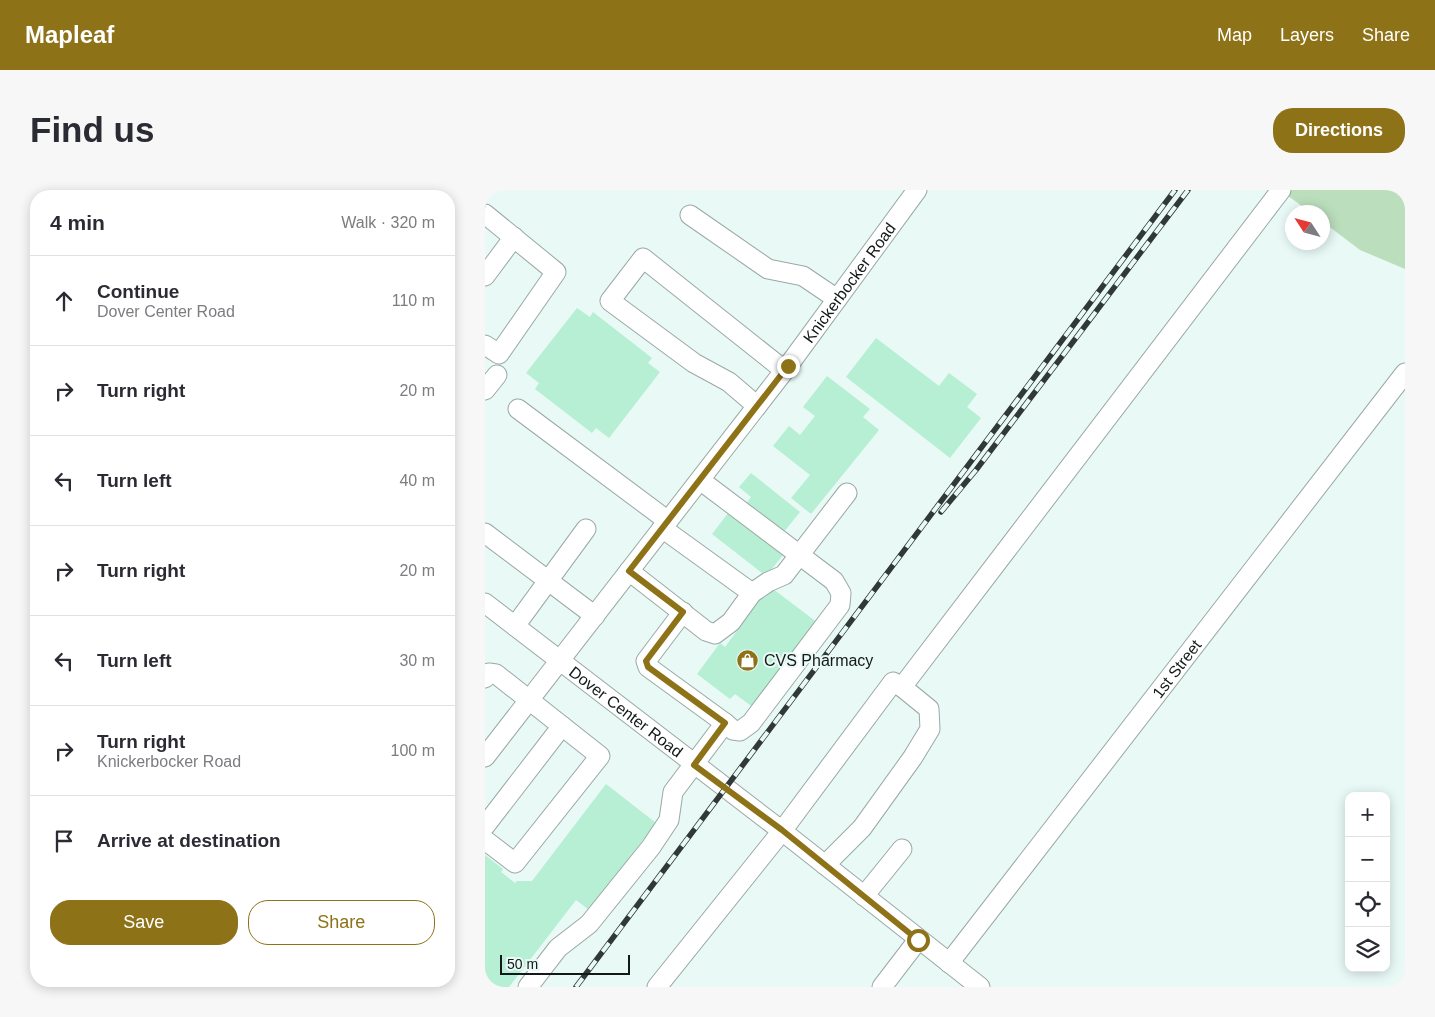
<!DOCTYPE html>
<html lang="en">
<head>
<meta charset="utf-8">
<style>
	body { margin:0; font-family:Helvetica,sans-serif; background:#f7f7f7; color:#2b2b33 }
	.controls { position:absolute; right:15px; bottom:15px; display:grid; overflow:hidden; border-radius:10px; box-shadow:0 2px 12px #0003 }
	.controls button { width:45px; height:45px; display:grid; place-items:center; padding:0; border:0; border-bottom:1px solid #e1e1e2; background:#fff; color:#2b2b33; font:25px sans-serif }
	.compass { position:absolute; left:800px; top:15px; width:45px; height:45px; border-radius:50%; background:#fff; box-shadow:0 2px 12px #0003; rotate:306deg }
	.scale { position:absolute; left:15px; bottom:12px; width:130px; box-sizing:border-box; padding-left:5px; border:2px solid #131918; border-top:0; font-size:14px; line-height:18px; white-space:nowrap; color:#131918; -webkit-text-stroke:4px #e8f9f6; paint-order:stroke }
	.stop { position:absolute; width:15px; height:15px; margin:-11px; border:4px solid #8e7217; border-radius:50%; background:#fff }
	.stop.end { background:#8e7217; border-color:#fff; box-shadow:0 1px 5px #0008 }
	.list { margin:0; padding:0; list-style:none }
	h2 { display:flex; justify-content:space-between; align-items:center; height:65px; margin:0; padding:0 20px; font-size:21px }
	h2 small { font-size:16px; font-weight:400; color:#7c7c81 }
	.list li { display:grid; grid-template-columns:32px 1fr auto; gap:15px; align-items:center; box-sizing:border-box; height:90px; padding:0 20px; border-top:1px solid #e1e1e2 }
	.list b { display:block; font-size:19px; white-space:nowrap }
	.list p { margin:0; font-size:16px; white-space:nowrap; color:#7c7c81 }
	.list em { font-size:16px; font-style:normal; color:#7c7c81 }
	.actions { display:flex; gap:10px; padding:15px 20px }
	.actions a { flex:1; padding:11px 0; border:1px solid #8e7217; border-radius:20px; text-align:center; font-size:18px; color:#8e7217 }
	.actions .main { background:#8e7217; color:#fff }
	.icon { flex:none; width:28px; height:28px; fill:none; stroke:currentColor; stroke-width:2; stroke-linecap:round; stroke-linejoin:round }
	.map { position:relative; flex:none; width:920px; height:797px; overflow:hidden; border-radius:20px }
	header { display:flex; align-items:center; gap:30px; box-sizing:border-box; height:70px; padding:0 25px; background:#8e7217; color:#fff }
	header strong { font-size:24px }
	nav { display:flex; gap:28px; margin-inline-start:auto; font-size:18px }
	.intro { display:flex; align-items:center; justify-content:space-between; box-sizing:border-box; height:120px; padding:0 30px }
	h1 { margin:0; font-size:35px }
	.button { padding:12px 22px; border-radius:20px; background:#8e7217; color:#fff; font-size:18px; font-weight:700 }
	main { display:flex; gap:30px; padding:0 30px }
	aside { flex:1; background:#fff; border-radius:20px; box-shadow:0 2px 12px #0003 }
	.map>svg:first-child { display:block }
</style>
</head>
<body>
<header>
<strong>Mapleaf</strong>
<nav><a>Map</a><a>Layers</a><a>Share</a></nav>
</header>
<div class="intro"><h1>Find us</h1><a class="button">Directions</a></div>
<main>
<aside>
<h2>4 min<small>Walk · 320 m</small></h2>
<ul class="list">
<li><svg class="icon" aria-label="ahead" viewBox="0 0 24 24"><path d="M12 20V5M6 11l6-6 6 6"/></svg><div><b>Continue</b><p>Dover Center Road</p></div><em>110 m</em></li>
<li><svg class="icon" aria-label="right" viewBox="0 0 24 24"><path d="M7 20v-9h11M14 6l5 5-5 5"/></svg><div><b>Turn right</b></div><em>20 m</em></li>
<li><svg class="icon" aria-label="left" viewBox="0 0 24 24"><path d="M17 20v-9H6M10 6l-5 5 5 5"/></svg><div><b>Turn left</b></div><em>40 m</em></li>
<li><svg class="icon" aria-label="right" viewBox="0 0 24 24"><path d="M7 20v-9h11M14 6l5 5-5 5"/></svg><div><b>Turn right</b></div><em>20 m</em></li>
<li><svg class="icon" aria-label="left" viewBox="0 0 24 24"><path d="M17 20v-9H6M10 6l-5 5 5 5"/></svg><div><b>Turn left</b></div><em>30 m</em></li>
<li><svg class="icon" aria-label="right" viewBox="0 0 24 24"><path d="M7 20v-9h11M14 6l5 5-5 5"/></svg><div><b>Turn right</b><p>Knickerbocker Road</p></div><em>100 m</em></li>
<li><svg class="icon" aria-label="arrive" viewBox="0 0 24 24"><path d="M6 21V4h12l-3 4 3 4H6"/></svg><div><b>Arrive at destination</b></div></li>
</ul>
<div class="actions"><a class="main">Save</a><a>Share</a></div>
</aside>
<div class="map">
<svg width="920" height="797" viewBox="0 0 920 797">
	<rect width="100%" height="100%" fill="#e8f9f6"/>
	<path fill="#bbdfbc" d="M795,0H917L920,3V79L875,60L838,32V22H825Z"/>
	<path fill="#b6efd4" d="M92,118L105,127L108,122L167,168L163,173L175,182L124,248L111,238L107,243L50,199L54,193L41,183Z
		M391,148L454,196L464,183L492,204L482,217L496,228L465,268L361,187Z
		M342,186L385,219L378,227L394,240L326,324L306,308L325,285L288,256L304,236L315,245L330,226L318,217Z
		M266,283L315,322L298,343L261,314L266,307L254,297Z
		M244,322L299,364L281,386L227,344Z
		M283,399H288L333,433L269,518L250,504L245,509L212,484L235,453L240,457Z
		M121,594L171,633L104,720L91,710L24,797H0V665L18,679L16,682L30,693L32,691H47Z"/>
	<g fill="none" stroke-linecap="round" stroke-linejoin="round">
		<defs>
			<g id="minor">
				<path d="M0,24L71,82L14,164L0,155"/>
				<path d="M205,25L283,79L318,86L352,109"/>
				<path d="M0,86L29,47"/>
				<path d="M0,200L12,185"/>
				<path d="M272,216L244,192L209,173L125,111L158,68L299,180"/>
				<path d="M33,219L183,331"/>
				<path d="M215,290L349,391L356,403L355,415L266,533L255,541L248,540L240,533"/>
				<path d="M177,338L267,403"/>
				<path d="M0,343L110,426"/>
				<path d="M144,381L221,441L230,444L246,432L267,403L283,392L299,385L362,303"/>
				<path id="s1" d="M0,413L297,641L495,797"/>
				<path d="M30,436L101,339"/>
				<path d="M0,488L4,483L11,484L115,566L30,673L0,650"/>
				<path id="s2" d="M0,567L303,176L432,0"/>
				<path d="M0,636L77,536"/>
				<path d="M340,675L377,638L428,567L445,539L444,519L417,497"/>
				<path d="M379,706L417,659"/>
				<path id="s3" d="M464,773L920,183"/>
				<path d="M43,797L73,758L104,734L166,657L184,630L188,602L240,533L163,477L161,471L198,422"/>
				<path d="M172,797L297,641L408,492L417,497L796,0"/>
				<path d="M397,797L433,750"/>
			</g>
		</defs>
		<use href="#minor" stroke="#99a9a6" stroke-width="21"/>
		<use href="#minor" stroke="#fff" stroke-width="19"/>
		<defs>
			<path id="rail" d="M456,322L491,280L703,0
				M91,797L690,0"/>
		</defs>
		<use href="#rail" stroke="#313938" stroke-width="5.5"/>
		<use href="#rail" stroke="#e8f9f6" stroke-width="4" stroke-dasharray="11" stroke-linecap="butt"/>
	</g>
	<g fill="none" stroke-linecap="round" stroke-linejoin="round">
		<path stroke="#8e7217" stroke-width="6" d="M303,176L144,381L198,422L161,471L163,477L240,533L209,575L297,640L433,750"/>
	</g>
	<defs>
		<symbol id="shop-disc" viewBox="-11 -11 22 22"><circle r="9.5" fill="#8e7217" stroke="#e8f9f6"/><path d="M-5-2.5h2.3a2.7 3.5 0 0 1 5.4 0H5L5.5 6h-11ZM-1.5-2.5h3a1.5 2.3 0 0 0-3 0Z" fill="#fff"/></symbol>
	</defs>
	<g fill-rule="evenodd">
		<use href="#shop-disc" x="250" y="458" width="25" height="25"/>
	</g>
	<g text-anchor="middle" stroke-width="4" stroke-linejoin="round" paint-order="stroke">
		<g font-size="16" fill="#131918" stroke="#e8f9f6">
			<text dy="6" stroke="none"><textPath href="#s2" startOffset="598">Knickerbocker Road</textPath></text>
			<text dy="6" stroke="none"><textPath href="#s3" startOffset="372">1st Street</textPath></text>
			<text dy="6" stroke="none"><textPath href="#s1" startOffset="178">Dover Center Road</textPath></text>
		</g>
		<g font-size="16" fill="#131918" stroke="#e8f9f6" text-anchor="start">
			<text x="279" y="476">CVS Pharmacy</text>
		</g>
	</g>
</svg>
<div class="controls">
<button>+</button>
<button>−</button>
<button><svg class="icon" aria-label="locate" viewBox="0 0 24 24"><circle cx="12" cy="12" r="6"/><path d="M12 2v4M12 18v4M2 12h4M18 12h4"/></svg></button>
<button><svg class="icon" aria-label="layers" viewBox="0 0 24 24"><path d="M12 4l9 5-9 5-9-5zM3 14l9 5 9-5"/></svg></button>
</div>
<svg class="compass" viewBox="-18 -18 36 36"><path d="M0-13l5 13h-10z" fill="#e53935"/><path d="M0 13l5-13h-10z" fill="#7c7c81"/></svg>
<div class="scale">50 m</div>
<div class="stop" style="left:433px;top:750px"></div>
<div class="stop end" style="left:303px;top:176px"></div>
</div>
</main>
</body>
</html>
